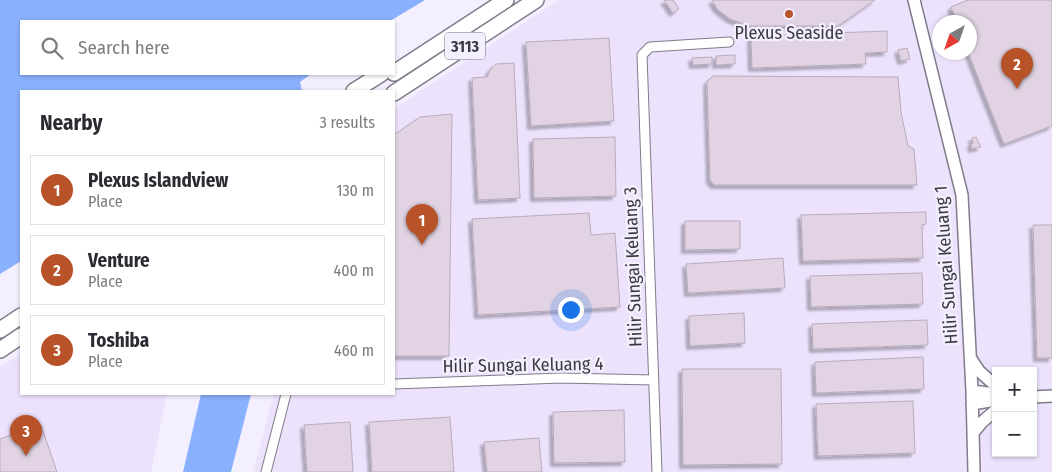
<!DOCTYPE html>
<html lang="en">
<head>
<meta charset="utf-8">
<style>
	body { margin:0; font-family:"Fira Sans Condensed",sans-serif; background:#f2f2f3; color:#2b2b33 }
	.controls { position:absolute; right:15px; bottom:15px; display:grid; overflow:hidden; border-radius:0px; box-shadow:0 1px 4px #0004 }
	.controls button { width:45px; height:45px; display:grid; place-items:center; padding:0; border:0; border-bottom:1px solid #e1e1e2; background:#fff; color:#2b2b33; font:25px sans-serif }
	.compass { position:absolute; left:932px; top:15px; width:45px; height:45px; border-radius:50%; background:#fff; box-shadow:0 1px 4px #0004; rotate:220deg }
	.you { position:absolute; left:570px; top:309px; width:18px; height:18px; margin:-12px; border:4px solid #fff; border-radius:50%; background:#1a73e8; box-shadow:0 0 0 8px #1a73e833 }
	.badge { display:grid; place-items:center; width:32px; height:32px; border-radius:50%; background:#b85228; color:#fff; font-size:16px; font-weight:700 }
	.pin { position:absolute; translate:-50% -41px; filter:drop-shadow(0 1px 2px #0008) }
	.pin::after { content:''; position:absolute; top:26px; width:18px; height:15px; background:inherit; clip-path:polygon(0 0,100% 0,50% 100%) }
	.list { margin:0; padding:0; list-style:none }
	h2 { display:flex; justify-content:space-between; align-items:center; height:65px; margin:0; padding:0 20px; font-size:21px }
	h2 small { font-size:16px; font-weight:400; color:#7c7c81 }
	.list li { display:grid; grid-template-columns:32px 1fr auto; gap:15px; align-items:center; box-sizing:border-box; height:70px; margin:0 10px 10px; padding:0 10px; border:1px solid #e1e1e2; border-radius:0px }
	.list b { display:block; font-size:19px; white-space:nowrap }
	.list p { margin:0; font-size:16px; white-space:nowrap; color:#7c7c81 }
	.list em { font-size:16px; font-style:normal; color:#7c7c81 }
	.icon { flex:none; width:28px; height:28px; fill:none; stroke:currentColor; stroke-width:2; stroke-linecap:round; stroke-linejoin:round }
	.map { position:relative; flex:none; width:1052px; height:472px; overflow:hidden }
	.search { position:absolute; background:#fff; box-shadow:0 1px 4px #0004; left:20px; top:20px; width:375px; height:55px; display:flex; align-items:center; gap:12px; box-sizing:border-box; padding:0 18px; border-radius:0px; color:#7c7c81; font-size:19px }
	.panel { position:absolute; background:#fff; box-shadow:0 1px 4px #0004; left:20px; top:90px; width:375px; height:305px; border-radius:0px }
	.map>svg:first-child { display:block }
</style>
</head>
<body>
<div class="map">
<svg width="1052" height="472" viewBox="0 0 1052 472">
	<defs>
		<filter id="shadow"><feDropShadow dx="-3.5" dy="3.5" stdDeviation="1" flood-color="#0004"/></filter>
	</defs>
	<rect width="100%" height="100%" fill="#f4effe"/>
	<path fill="#ece2fc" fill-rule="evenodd" d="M559,0H1052V472H253L274,394H394V109ZM940,22H970V52H940ZM996,371H1033V453H996Z
		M21,354V394H167L151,472H0V367Z"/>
	<path fill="#8ab1fd" d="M0,0H425L390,21H21V74H311L300,82L302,91H21V261L0,274Z
		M201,394H251L231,472H183Z"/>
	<path fill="#e1d3e3" stroke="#b9abbb" filter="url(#shadow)" d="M664,0H673L679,9L673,13Z
		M712,0H875L838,26H750L730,19L717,9Z
		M968,0H1052V126L1004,144L968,52L970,22H957L951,7Z
		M887,31V52L865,53L866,64L752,68L751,36Z
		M609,38L614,121L531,126L526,42Z
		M907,48L910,59L901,61L898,50Z
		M735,55V64L716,65V56Z
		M712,57V64L693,65L692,58Z
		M514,63L520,198L478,200L472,78L487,77L490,70L496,64Z
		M713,76L898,77L901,112L908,146L914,149L917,185H714L710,180L707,82Z
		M452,114L449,356H394V135L420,117Z
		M615,137L616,196L534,198L533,139Z
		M976,137L981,147L972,149L971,144L973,143L972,138Z
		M926,212V224L922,225L923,258L803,261L801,215Z
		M589,213L591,235L615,233L620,307L478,315L472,219Z
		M685,221H740V249L685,250Z
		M1033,225H1052V358H1037Z
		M783,258L785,288L688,293L686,264Z
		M922,273L923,304L811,307L810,276Z
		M744,313L745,343L690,346L689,316Z
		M927,320L928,345L813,349L812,324Z
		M923,357L924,389L816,393L815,362Z
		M682,369H781L782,464L683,465Z
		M913,401L915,453L818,456L816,404Z
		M624,410L625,462L554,463L553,412Z
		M450,417L454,472H372L369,422Z
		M350,422L353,472H307L304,425Z
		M41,425L57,472H0V439Z
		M539,438L542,472H487L484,442Z"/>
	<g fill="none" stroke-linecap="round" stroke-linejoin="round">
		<defs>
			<path id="minor" d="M394,384L561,378L654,380
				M266,472L286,394
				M657,472L642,55L650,47L729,42"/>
			<path id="tertiary" d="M914,0L962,195L972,391L974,472
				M971,359L979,371L996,386
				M972,391L996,394
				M1033,397L1052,396
				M972,404L996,400
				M973,433L982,422L996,410"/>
			<path id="trunk" d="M394,73L506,0
				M354,91L381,74
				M394,93L536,0
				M0,330L21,316
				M0,350L21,336"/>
		</defs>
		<use href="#minor" stroke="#817b8b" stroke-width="11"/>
		<use href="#tertiary" stroke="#817b8b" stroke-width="14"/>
		<use href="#trunk" stroke="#817b8b" stroke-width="18"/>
		<use href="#minor" stroke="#fff" stroke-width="9"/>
		<use href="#tertiary" stroke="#fff" stroke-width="11"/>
		<use href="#trunk" stroke="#fff" stroke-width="15"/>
	</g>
	<circle fill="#b85228" stroke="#f4effe" stroke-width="2" cx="789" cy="14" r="5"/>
	<g text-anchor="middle" stroke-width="4.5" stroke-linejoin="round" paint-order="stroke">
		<rect fill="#f4effe" stroke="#73707a" stroke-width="1" x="445" y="32.5" width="40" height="27" rx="4"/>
		<g font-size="16" font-weight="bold" fill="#3c3a41">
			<text x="465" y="52">3113</text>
		</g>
		<g font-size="18" fill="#3c3a41" stroke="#f4effe">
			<text x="789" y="39">Plexus Seaside</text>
		</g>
		<g font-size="18" fill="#3c3a41" stroke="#f4effe">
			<text transform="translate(946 265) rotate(-94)" y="6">Hilir Sungai Keluang 1</text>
			<text transform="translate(633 267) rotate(-92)" y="6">Hilir Sungai Keluang 3</text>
			<text transform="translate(523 365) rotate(-1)" y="6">Hilir Sungai Keluang 4</text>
		</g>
	</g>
</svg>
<div class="controls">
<button>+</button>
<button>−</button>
</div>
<svg class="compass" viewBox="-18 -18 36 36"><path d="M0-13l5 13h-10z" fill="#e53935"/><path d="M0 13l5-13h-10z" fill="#7c7c81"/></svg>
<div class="you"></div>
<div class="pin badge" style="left:422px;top:245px">1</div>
<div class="pin badge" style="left:1017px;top:89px">2</div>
<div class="pin badge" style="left:26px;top:456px">3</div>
<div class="search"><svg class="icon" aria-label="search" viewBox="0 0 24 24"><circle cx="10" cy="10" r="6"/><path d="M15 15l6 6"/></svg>Search here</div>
<section class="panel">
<h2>Nearby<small>3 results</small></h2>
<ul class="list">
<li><span class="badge">1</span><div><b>Plexus Islandview</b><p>Place</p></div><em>130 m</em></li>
<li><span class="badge">2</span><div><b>Venture</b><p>Place</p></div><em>400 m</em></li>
<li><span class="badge">3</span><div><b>Toshiba</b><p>Place</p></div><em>460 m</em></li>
</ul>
</section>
</div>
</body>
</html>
